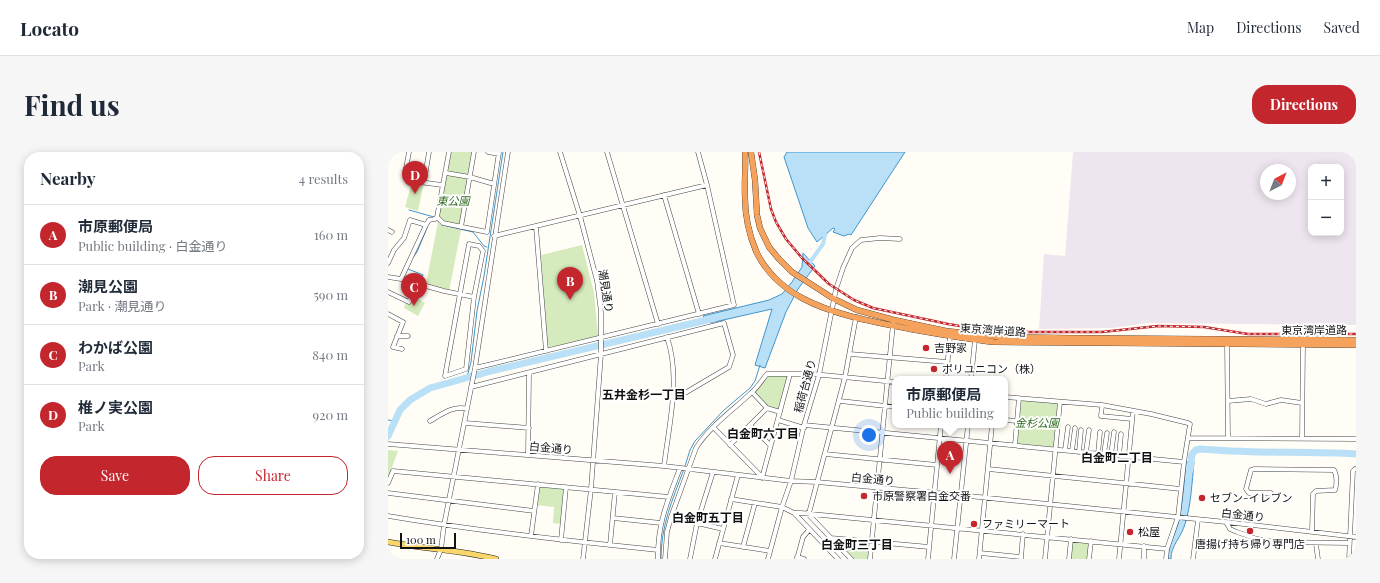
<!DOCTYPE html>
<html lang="en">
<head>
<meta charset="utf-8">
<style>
	body { margin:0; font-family:"Playfair Display","Noto Sans JP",serif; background:#f6f6f7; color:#1f2937 }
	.controls { position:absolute; right:12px; top:12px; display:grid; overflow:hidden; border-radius:8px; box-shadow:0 2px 10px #0003 }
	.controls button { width:36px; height:36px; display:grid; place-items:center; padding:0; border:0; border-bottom:1px solid #e0e1e3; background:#fff; color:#1f2937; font:20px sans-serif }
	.compass { position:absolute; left:872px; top:12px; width:36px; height:36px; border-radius:50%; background:#fff; box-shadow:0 2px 10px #0003; rotate:42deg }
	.scale { position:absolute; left:12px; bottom:10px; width:56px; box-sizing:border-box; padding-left:4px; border:2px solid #111; border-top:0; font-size:11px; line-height:14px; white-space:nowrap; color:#111; -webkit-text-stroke:3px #fff; paint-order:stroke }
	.you { position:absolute; left:481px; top:283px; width:14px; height:14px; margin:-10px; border:3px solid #fff; border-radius:50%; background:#1a73e8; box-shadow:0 0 0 6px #1a73e833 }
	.badge { display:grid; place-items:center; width:26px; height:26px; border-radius:50%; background:#c4262e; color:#fff; font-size:13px; font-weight:700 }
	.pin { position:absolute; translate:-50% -33px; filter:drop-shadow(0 1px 2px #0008) }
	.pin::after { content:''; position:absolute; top:21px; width:14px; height:12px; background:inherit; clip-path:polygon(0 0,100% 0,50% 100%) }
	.popup { position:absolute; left:504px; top:224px; width:116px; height:52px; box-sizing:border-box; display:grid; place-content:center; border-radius:8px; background:#fff; filter:drop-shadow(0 1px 3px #0005); font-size:13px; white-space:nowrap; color:#747a83 }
	.popup b { font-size:15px; color:#1f2937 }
	.popup::after { content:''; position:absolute; left:50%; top:100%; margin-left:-8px; border:8px solid transparent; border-top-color:#fff }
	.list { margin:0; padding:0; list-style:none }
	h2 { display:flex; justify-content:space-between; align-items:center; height:52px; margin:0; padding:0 16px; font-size:17px }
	h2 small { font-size:13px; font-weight:400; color:#747a83 }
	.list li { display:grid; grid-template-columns:26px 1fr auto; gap:12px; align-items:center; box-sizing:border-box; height:60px; padding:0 16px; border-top:1px solid #e0e1e3 }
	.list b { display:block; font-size:15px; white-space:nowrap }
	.list p { margin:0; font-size:13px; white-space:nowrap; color:#747a83 }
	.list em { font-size:13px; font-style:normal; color:#747a83 }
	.actions { display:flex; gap:8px; padding:12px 16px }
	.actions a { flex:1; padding:9px 0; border:1px solid #c4262e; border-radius:16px; text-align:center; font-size:14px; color:#c4262e }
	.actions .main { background:#c4262e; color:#fff }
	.map { position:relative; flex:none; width:968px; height:407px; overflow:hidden; border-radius:16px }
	header { display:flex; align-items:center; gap:24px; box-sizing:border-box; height:56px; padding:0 20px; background:#fff; border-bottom:1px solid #e0e1e3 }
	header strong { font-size:19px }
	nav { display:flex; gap:22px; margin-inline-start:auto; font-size:14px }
	.intro { display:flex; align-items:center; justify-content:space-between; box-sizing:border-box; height:96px; padding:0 24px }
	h1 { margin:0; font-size:28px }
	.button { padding:10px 18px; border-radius:16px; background:#c4262e; color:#fff; font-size:14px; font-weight:700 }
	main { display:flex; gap:24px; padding:0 24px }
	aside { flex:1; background:#fff; border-radius:16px; box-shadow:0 2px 10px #0003 }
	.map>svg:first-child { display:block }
</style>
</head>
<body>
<header>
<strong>Locato</strong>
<nav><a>Map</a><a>Directions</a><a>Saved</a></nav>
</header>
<div class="intro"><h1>Find us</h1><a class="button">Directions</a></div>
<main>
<aside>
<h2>Nearby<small>4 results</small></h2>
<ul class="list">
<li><span class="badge">A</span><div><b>市原郵便局</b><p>Public building · 白金通り</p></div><em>160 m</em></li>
<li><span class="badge">B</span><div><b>潮見公園</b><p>Park · 潮見通り</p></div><em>590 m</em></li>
<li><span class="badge">C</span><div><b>わかば公園</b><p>Park</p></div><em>840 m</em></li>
<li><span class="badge">D</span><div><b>椎ノ実公園</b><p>Park</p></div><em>920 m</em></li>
</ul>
<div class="actions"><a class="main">Save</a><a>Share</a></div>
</aside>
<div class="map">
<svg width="968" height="407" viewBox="0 0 968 407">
	<rect width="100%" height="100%" fill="#fffdf5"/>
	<path fill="#eee6ef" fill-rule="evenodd" d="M685,0H968V173L759,171L725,176L651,177L656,102L677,104ZM923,15H953V81H923ZM878,18H902V42H878Z"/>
	<path fill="#d5ebbd" d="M61,0H86L73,75L55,71L49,65Z
		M24,29L36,30L30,59L17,55Z
		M50,70L54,74L73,78L61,139L38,132Z
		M194,93L206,141L210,182L209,185L162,195L159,194L153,103Z
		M24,143L37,151L30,164L16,156L18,149L21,150Z
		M379,222H402L392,260L379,256L364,240Z
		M634,248L668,251L670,253L666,293L664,295L631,292L629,289L633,250Z
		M0,298L10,299L0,326Z
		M150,332L178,335L174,372L165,371L166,355L147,353Z
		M443,386L483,390L481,407H463Z
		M686,389L700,390L701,393L700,407H682L684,391Z"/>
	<path fill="#b9e0f7" stroke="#3f96cf" d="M399,0H517L463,83L461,82L456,84L445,80L447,77L445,76L429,90L420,76L396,5Z
		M415,101L427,114L410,137L398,160L377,216L367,213L384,157L322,171L315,164L381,148L394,142L404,130L414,115Z
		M798,310H806C804,330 803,354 797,372C794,384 782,395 783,407H780C780,394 788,381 791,368C795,349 796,329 798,310Z"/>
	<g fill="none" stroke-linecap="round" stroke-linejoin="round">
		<path stroke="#3f96cf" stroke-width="1" d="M21,58L46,65
			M54,73L85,80L96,94L99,95
			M24,107L29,100L39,76
			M20,117L35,123L32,130
			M27,143L30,135
			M79,225L83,210L89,159L96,124L115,0
			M0,268L7,269
			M297,314L302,298L307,289L336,258L362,236L367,229L372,213
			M273,407C273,373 284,349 296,317"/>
		<path stroke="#b9e0f7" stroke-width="4" d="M420,113L435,92L437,83"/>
		<path stroke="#b9e0f7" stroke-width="7" d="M0,284L12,258L22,248L42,236L103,219L327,166
			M802,318L804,302L808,298L813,297C865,302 916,299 968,302"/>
		<defs>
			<path id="minor" d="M21,0L18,16L24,29L54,33
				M100,0L111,2
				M172,0L192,64L209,129L213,160V202L203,337L195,407
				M219,0L270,172
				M58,21L82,25L106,32
				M36,30L41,0
				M276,43L311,162
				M49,65L55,71L99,80L111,0
				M73,75L86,0
				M148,75L158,199
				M0,78L4,80
				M106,84L319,33
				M81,92L91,94L95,99L86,145L78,217L57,224Z
				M0,111L6,98L16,86L22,68L38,73
				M0,125L13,127L56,139L86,145
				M13,127L38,73L41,68L47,67L49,65L61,0
				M0,140L21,150L29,131
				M0,162L15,170L5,195L14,197
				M9,184H20
				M839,192L840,286
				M462,202L559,210
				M87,216L346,153L319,33L310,0
				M558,227L562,184
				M583,227L587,188
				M83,235L336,171L345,203L341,215L297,241L284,247
				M364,240L379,256L392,260
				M617,245L714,253L763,262L800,271L802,272L796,310L790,365L779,397L778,407
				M452,249L507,255
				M840,249L863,247L878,252L893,248L914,251
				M714,253L713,264L744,267
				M390,268L416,276
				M617,268L629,269
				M42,269C54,262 66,253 79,257
				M77,271L141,276
				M362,273L382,293
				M416,273L796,310
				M325,275L374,325
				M800,286L968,287
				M914,286L915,193
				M0,292L276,314L403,329L429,330L571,343L838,370L968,385
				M342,293L379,256
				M627,293L631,246
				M677,298L680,275
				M684,299L687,276
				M691,300L693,278
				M698,300L701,278
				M437,302L549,313
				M710,302L712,280
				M716,302L719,281
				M140,303L141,221
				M723,303L726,280
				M731,304L733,282
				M276,314C281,272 293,226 279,185
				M600,317L793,337
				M374,326L402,222
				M0,331L5,319L281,345
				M0,341L146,359
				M883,341H861L858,337L863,318L867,317L946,318C949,323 949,333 947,338L928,339L925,342L924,380
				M343,347L394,355L406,361L450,407
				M406,361H413L779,397
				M419,361L463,407
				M421,361L457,225L468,165
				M0,364C89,379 179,389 270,398
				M283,365L335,377
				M225,366L273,371
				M838,370L842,377L849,380L869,387L887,390L961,391
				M143,384L150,332
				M443,386L541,395
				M173,388L178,335
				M331,391L382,399
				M928,392L930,407
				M222,393L227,340
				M355,395L367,351
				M592,401L633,405
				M409,405L416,407
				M633,406L635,382
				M49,407L53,397L56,373L87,216L120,0
				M270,407C269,372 280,348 292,316
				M277,407L279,380L283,365L308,296C322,274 344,259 363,241C369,236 374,228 379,222H425L507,230
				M302,407L309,371L325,320
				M327,407L350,323
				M380,407L394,355L403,329L416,273L431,223L448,137L455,116L464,96L473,88L492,86L512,87
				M409,407L415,385L421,378
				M482,407L505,172
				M540,407L553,273
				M566,407L580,273
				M591,407L604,273
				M657,407L672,250
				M681,407L683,387
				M701,407L703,389
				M731,407L745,259
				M756,407V394
				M805,407L810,368
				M961,407L965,319L967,317"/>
			<path id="major" d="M0,390C36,397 72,398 108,407"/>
			<path id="highway" d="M357,0C358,15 356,30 357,46C357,64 361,82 368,99C377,119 395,136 414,146C445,163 487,170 522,177C550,182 578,187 606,190L968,193
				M363,0L367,28L369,63L372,76L381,95L391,107L404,120L446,147L469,158L506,168L558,179L614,185L682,186L968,188"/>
		</defs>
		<use href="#minor" stroke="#444" stroke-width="5"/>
		<use href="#major" stroke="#222" stroke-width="6"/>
		<use href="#highway" stroke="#222" stroke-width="6"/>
		<use href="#minor" stroke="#fff" stroke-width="4"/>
		<use href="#major" stroke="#f9d66b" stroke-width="5"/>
		<use href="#highway" stroke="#f5a25d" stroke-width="5.5"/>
		<defs>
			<path id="rail" d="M371,0L383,57L388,70L398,87L414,106L441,132L466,148L485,156L560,172L590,177L628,180H714L770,174L816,175L860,182H968"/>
		</defs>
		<use href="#rail" stroke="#c4262e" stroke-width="2.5"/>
		<use href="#rail" stroke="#fff" stroke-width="1" stroke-dasharray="3" stroke-linecap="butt"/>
	</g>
	<g fill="#c4262e" stroke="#fff" stroke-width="1.5">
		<circle cx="538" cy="196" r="4"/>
		<circle cx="546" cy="217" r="4"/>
		<circle cx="476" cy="344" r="4"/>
		<circle cx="814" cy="346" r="4"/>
		<circle cx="586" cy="372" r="4"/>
		<circle cx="862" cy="379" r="4"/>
		<circle cx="742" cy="380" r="4"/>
	</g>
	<g text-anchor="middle" stroke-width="4" stroke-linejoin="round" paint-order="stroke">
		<g font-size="11" font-style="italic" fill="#2f6b1f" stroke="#fff">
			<text x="65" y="53">東公園</text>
			<text x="649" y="275">金杉公園</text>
		</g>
		<g font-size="11" fill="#111" stroke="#fff">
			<text transform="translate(218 139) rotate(81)" y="4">潮見通り</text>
			<text transform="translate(605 178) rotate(4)" y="4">東京湾岸道路</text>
			<text x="926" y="182">東京湾岸道路</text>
			<text transform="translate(417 234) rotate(-75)" y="4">稲荷台通り</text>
			<text transform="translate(163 296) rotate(5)" y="4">白金通り</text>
			<text transform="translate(485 327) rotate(5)" y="4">白金通り</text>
			<text transform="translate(855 363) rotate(6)" y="4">白金通り</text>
		</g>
		<g font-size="11" fill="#111" stroke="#fff" text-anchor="start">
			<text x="546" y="200">吉野家</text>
			<text x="554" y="221">ポリユニコン（株）</text>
			<text x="484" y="348">市原警察署白金交番</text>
			<text x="822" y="350">セブン-イレブン</text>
			<text x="594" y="376">ファミリーマート</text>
			<text x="750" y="384">松屋</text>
			<text x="862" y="396" text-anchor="middle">唐揚げ持ち帰り専門店</text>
		</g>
		<g font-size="12" font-weight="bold" fill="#111" stroke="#fff">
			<text x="256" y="247">五井金杉一丁目</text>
			<text x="375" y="286">白金町六丁目</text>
			<text x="729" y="310">白金町二丁目</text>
			<text x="320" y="370">白金町五丁目</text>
			<text x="469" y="397">白金町三丁目</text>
		</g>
	</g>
</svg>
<div class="controls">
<button>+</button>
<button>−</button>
</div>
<svg class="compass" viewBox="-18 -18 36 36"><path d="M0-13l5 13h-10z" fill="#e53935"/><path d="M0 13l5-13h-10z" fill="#747a83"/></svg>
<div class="scale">100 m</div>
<div class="you"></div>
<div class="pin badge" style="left:562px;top:322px">A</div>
<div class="popup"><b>市原郵便局</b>Public building</div>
<div class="pin badge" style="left:182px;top:148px">B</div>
<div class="pin badge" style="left:26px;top:154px">C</div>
<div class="pin badge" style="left:27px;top:42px">D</div>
</div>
</main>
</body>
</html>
